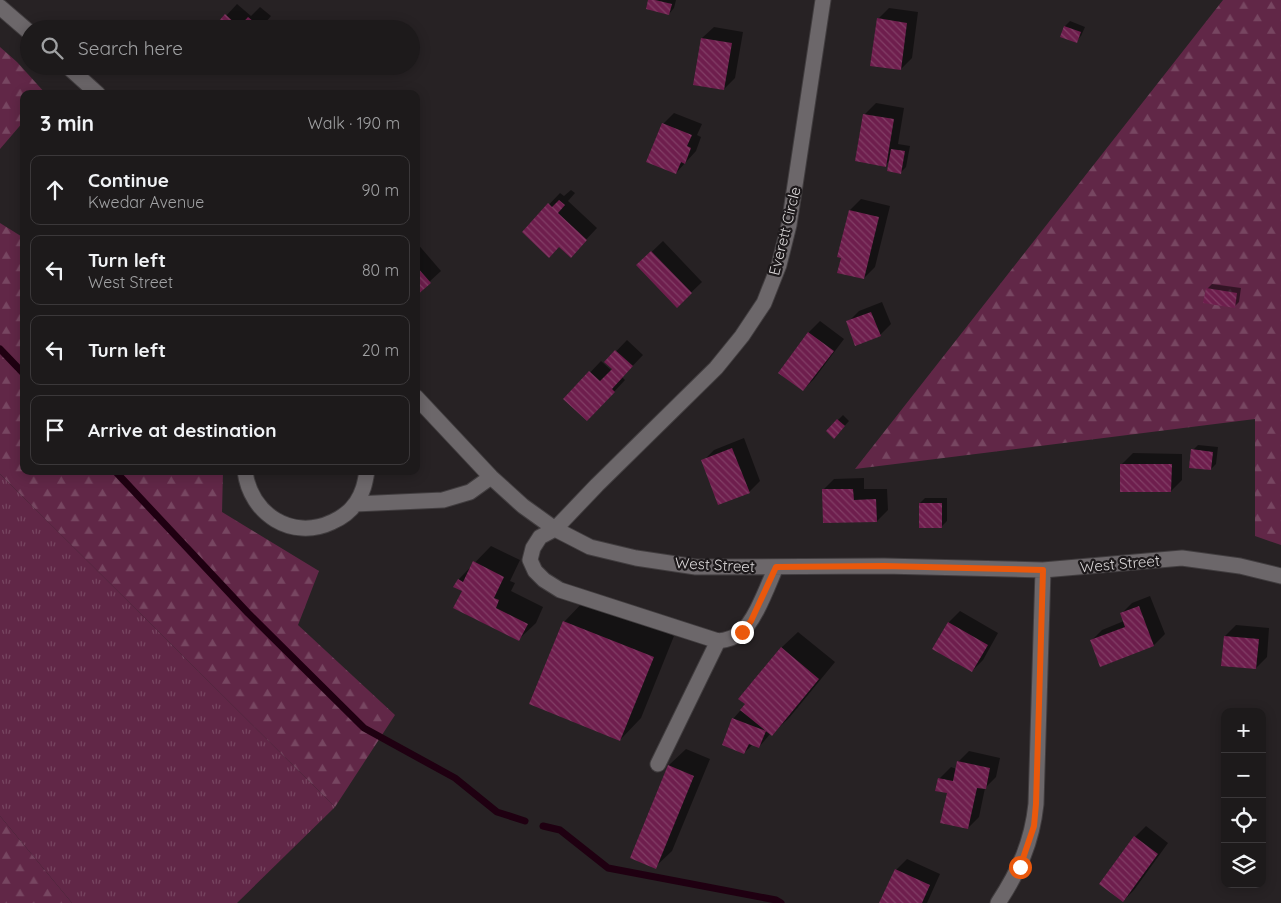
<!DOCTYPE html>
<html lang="en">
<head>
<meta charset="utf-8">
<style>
	body { margin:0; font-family:Quicksand,sans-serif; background:#252324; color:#f1f3f6 }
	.controls { position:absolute; right:15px; bottom:15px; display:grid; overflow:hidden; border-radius:10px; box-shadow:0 2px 12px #0003 }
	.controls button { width:45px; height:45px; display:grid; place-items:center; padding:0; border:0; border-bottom:1px solid #3b383a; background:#1d1a1b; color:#f1f3f6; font:25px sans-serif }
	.stop { position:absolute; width:15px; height:15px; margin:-11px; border:4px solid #ea580c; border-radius:50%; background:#fff }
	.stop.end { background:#ea580c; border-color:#fff; box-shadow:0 1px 5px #0008 }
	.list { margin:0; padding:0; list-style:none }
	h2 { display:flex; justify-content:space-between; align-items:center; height:65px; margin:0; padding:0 20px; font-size:21px }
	h2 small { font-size:16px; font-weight:400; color:#a0a1a3 }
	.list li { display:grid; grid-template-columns:32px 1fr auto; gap:15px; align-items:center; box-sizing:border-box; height:70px; margin:0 10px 10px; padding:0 10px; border:1px solid #3b383a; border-radius:10px }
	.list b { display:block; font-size:19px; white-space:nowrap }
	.list p { margin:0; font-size:16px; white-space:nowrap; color:#a0a1a3 }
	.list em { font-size:16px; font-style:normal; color:#a0a1a3 }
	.icon { flex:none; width:28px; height:28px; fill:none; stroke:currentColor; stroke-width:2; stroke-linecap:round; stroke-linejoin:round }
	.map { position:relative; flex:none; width:1281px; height:903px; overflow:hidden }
	.search { position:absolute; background:#1d1a1b; box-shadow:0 2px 12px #0003; left:20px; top:20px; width:400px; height:55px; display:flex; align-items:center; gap:12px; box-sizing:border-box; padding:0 18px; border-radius:28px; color:#a0a1a3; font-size:19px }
	.panel { position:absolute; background:#1d1a1b; box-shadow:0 2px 12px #0003; left:20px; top:90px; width:400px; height:385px; border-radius:10px }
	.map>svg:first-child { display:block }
</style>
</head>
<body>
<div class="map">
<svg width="1281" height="903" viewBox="0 0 1281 903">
	<defs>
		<pattern id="grass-tufts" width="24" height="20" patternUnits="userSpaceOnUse" patternTransform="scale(1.25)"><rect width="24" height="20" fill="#612747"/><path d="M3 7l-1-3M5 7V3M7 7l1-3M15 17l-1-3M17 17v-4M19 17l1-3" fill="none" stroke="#774661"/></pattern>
		<pattern id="forest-firs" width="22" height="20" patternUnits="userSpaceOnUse" patternTransform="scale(1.25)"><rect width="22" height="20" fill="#612747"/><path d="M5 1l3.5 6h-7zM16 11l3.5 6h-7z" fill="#774661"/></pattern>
		<pattern id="building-back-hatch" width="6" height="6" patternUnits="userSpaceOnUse" patternTransform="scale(1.25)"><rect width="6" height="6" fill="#6e1e4d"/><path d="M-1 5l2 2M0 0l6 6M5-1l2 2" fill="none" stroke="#823e66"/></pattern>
	</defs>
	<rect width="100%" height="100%" fill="#272224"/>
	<path fill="url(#grass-tufts)" d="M0,474L335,807L237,903H72L0,816Z"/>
	<path fill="url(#forest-firs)" d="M1223,0H1281V545L1255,536V419L855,469Z
		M0,47L17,62L46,94H24V121L0,149Z
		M0,223L24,238V471H223L222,512L319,571L298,625L395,715L335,807L0,474Z
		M0,816L72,903H0Z"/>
	<path fill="#0007" d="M649,0H676L674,8L669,14Z
		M237,4L251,16L260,7L271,16L260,29H214Z
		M889,8L918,12L912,58L901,69L878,19Z
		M1070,21L1085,27L1081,36L1076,41L1062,36L1065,26Z
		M714,27L743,32L735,78L724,89L702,38Z
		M876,103L904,108L898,144L910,146L906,167L901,172L890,161L885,165L865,114Z
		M674,113L702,124L697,135L701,137L696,151L676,173L663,124Z
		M571,190L575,193L568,201L597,228L581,245H559L523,232L560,193L564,196Z
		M861,199L890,206L875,267L864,278L850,210Z
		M663,241L702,282L677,306L638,265Z
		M416,242L441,271L416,294Z
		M1212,284L1241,288L1239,302L1234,307L1207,289Z
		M882,302L891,324L880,335L848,322L859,311Z
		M820,321L844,339L814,379L803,390L780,372L809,332Z
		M627,340L643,355L622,377L625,380L598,409L565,399L601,361L611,370L613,368L606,362Z
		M843,415L849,421L839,432L827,431Z
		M744,438L760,481L749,492L703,461L714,450Z
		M1198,445L1218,447L1216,464L1211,469L1193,450Z
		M1133,453L1182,454V480L1171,491L1122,464Z
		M864,478V489H887L888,510L877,521L823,490L834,479Z
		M925,498H947V521L941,527L920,503Z
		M491,546L520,560L510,581L515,583L511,591L543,607L536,623L519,639L463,591L459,579Z
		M1150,596L1165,634L1154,645L1101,665L1091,641L1102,630L1124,621L1121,614L1132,603Z
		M585,600L674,636L641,718L620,740L564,622Z
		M960,611L998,633L983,660L972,671L934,649L949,622Z
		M1236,625L1269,628L1267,657L1256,668L1225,636Z
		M798,632L835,662L789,718L772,734L771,733L759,747L753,744L744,753L733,719L746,704L781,648Z
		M686,749L710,759L672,851L655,867L631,857L669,765Z
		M969,751L1000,758L996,777L985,788L979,817L968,828L939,779L951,767L957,769L958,762Z
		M1146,826L1168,843L1134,890L1123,901L1135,837Z
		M907,859L940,874L927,903H880L896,870Z"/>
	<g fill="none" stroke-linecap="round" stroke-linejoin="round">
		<path stroke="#1f0011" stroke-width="7" d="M0,349L24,374
			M115,471L248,613L364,728L455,778L497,812L525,821
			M543,826L560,830L608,868L776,900L781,903"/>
	</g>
	<path fill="url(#building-back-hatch)" d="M648,0H655L672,4L669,15L646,9Z
		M225,14L239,27L248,17L261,28L212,29Z
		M877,18L907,23L901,70L870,66Z
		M1064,26L1081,32L1077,43L1060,37Z
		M701,38L732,43L724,90L693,85Z
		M863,114L894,119L886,167L855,161Z
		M662,123L692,135L687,146L691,148L685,164L681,162L676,174L646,162Z
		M891,149L905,151L901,174L887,171Z
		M559,200L565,205L558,213L587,240L571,258L559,247L549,258L522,232L548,203L552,207Z
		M849,210L879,217L864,279L837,273L841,258L837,257Z
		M651,251L692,293L677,308L636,265Z
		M416,266L431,283L416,296Z
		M1206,288L1237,293L1235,308L1203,303Z
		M871,312L881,336L855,346L846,321Z
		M808,332L834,351L803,391L778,373Z
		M615,350L633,366L612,389L615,392L587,421L563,399L589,371L600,381L612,369L604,362Z
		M837,419L845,426L834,439L826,431Z
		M732,448L750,493L718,505L701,460Z
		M1191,449L1213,452L1211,470L1189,468Z
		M1120,464H1172L1171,492H1120Z
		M822,489H853L854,500L876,499L877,522L823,523Z
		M919,503H942V528H919Z
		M473,561L504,577L494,598L499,600L496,608L528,624L519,641L453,608L462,591L453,587L458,579L463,582Z
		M1139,606L1154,646L1100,667L1090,640L1125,627L1120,613Z
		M563,621L654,657L620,741L529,704Z
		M948,622L988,645L972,672L932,649Z
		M1224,636L1259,639L1256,669L1221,666Z
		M781,647L819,679L772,736L740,710L745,704L738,699Z
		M732,718L766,731L759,748L749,744L744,754L722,745Z
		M957,761L990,768L986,789L977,788L968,829L940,823L947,793L935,791L938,778L953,781Z
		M668,765L694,776L656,869L630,858Z
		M1134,836L1158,854L1123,902L1099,884Z
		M895,869L930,885L922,903H879Z"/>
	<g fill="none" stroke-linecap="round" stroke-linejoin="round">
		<defs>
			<path id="minor" d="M0,7L29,32
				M67,66L98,94
				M416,397L491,477L523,506L555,529L590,547L636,558L696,567L884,566L1043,570L1182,558L1240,566L1281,576
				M245,471C250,514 292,541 332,522C341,518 350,512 356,503C363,493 365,483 367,471
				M355,504L443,500L470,492L491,477
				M776,567C768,585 755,622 740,633C734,638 727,640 718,641L560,590L544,580L535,571L530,560L533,548L540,537L555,529L597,485L716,368L742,336L764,303L779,265L789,225L823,0
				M658,764L718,641
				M998,903C1019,871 1032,842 1036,804L1043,570"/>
		</defs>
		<use href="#minor" stroke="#413d3f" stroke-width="17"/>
		<use href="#minor" stroke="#6c676a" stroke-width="15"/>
	</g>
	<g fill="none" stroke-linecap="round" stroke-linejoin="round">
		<path stroke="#ea580c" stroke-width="6" d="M742,632L751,621L776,567L884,566L1043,570L1036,804L1034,826L1020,867"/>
	</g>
	<g text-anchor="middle" stroke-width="4.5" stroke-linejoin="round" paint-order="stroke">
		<g font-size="15" fill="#dcd9da" stroke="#1d191b">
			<text transform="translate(785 231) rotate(-76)" y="5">Everett Circle</text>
			<text transform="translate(1120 564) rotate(-5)" y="5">West Street</text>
			<text transform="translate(715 565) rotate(3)" y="5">West Street</text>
		</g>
	</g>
</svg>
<div class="controls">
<button>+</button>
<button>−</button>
<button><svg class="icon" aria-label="locate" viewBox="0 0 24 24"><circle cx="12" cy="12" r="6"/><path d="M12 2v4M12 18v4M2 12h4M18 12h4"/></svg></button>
<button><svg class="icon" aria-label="layers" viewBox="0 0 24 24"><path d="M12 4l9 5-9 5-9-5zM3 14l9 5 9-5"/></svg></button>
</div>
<div class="stop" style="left:1020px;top:867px"></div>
<div class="stop end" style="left:742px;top:632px"></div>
<div class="search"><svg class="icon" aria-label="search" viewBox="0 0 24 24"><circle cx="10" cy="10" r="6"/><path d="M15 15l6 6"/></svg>Search here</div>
<section class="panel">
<h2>3 min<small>Walk · 190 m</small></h2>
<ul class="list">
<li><svg class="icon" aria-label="ahead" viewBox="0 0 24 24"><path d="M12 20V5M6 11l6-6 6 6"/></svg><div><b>Continue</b><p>Kwedar Avenue</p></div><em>90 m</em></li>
<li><svg class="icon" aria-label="left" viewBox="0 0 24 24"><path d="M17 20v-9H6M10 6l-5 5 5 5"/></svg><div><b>Turn left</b><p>West Street</p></div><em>80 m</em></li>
<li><svg class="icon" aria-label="left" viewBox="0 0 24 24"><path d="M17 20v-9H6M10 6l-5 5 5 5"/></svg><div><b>Turn left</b></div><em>20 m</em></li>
<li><svg class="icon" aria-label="arrive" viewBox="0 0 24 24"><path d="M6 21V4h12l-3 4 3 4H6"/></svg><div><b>Arrive at destination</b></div></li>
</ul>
</section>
</div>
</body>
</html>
